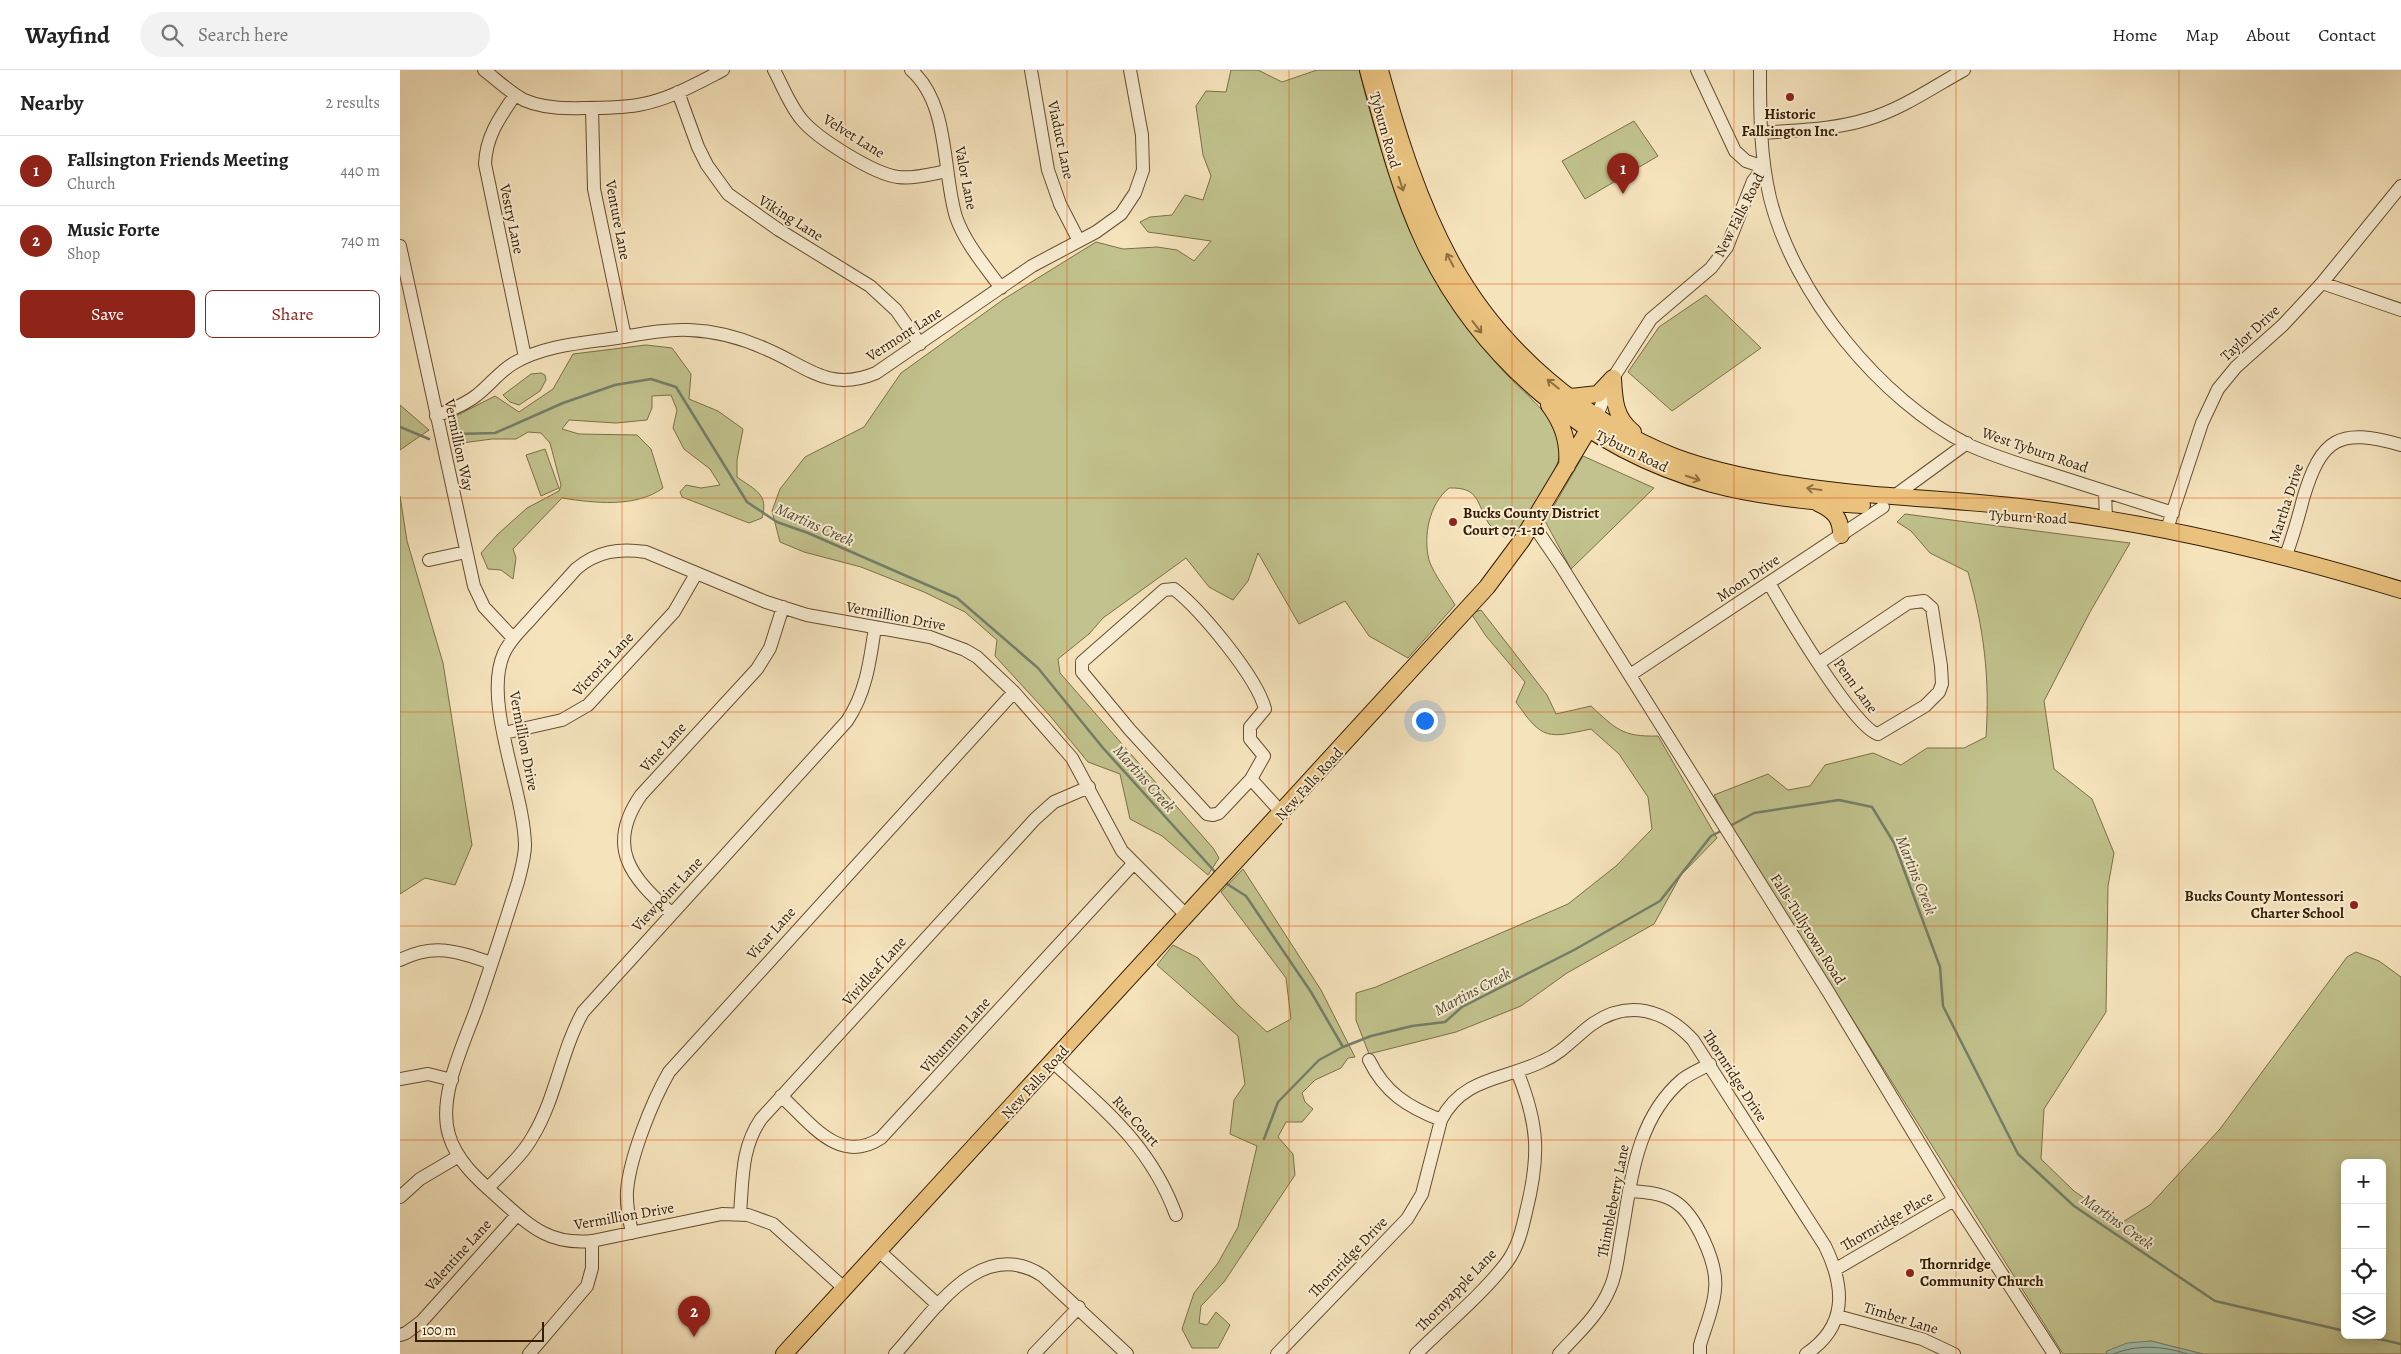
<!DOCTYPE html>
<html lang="en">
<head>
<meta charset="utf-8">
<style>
	body { margin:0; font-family:Alegreya,serif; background:#f2f2f2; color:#222 }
	.controls { position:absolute; right:15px; bottom:15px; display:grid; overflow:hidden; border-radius:8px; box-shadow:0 2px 12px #0003 }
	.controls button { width:45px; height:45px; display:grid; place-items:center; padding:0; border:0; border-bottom:1px solid #e0e0e0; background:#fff; color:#222; font:25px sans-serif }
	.scale { position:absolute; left:15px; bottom:12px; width:129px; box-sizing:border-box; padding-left:5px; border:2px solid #361d00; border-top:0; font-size:14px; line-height:18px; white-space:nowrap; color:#361d00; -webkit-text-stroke:4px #f8edd3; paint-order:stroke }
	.you { position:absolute; left:1024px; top:650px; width:18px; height:18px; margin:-12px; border:4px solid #fff; border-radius:50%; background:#1a73e8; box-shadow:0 0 0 8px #1a73e833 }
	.badge { display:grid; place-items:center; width:32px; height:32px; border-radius:50%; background:#8f2418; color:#fff; font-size:16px; font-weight:700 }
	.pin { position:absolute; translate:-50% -41px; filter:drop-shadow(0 1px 2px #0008) }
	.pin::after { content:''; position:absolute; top:26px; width:18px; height:15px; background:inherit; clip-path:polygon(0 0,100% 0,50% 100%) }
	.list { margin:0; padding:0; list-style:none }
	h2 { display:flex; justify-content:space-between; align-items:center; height:65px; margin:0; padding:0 20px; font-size:21px }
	h2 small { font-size:16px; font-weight:400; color:#767676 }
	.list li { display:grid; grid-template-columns:32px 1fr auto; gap:15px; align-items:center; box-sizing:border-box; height:70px; padding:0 20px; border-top:1px solid #e0e0e0 }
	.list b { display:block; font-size:19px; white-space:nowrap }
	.list p { margin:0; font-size:16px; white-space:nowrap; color:#767676 }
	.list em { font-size:16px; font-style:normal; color:#767676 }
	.actions { display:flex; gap:10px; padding:15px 20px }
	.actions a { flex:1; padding:11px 0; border:1px solid #8f2418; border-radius:8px; text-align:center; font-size:18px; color:#8f2418 }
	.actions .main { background:#8f2418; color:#fff }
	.icon { flex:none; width:28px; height:28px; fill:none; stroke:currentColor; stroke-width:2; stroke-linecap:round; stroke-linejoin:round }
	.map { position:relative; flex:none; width:2001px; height:1284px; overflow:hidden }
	header { display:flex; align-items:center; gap:30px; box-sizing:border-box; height:70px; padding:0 25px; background:#fff; border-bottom:1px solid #e0e0e0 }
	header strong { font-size:24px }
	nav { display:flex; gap:28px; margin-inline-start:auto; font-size:18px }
	.search { width:350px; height:45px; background:#f2f2f2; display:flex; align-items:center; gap:12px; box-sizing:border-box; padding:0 18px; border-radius:28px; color:#767676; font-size:19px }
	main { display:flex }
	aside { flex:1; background:#fff }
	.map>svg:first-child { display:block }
</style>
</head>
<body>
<header>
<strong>Wayfind</strong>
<div class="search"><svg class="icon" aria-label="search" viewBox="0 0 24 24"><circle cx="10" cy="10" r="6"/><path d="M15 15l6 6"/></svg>Search here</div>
<nav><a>Home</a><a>Map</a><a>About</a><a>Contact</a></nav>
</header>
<main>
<aside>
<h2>Nearby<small>2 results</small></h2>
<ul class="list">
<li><span class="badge">1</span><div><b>Fallsington Friends Meeting</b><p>Church</p></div><em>440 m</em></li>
<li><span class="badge">2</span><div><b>Music Forte</b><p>Shop</p></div><em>740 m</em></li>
</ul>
<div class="actions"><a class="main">Save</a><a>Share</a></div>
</aside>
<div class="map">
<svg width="2001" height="1284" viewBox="0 0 2001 1284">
	<rect width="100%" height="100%" fill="#f5e3bc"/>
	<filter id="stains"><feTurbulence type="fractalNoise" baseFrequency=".004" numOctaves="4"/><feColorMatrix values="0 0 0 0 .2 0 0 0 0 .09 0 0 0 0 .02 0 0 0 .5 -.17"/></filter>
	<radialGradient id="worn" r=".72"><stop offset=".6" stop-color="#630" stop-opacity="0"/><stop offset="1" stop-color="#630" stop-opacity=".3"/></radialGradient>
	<path fill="#c1c28d" stroke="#7c7046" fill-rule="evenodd" d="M831,0H858L882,12L917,0H959C984,99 1016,201 1085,280C1093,289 1101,299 1110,308C1125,323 1158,351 1161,373C1163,395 1134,440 1120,457C1117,462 1110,464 1104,467C1100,463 1093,459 1089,454C1076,433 1080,417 1049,418C1029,434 1023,466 1029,490C1034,505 1047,521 1055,535L1008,588L969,566L945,531L899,554L858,483L848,511L833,530L809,517L786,488L703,548L689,564L658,589L660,603L813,778L819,788L808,805L762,766L730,749L720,704L688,692L651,647L595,586L597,570L565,542L524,522L461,497L404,482L380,472L372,441L380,419L405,387L464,357L501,303L604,229L696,172L723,179L757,177L777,180L794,191L811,171L748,162L740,152L750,147L772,145L785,125L803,130L811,106L803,85L796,36L806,21L826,22Z
		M1234,51L1258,86L1185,129L1162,91Z
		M1306,225L1361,278L1272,341L1228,302L1259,257Z
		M246,275L272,278L291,304L289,329L318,341L343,359L337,390V407C355,420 369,424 362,448L349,453L282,427L280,422L286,415L301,418L320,415L310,399L284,379L273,358L277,340L271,325L252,326V338L247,350L216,353L169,350L162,359L179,364L237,365L251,379L263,418C236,438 194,433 162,428L113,479L116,488L113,509L101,500L88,499L81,483L98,464L127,438L159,421L161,415L150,373L141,363L128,362L116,369H92L62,373L50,349L95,326L119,342L153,319L173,284Z
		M141,303L145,305L146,310L140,321L119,335L110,332L103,325L131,304Z
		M0,335L29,360L0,380Z
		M145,379L159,418L141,426L126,385Z
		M1183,386L1254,418L1171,499L1145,451Z
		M0,426L7,471L43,593L72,775L55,815L25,808L0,824Z
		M1505,444L1730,473L1690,542L1644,631L1654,699L1692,729L1714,783L1708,816L1706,942L1644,1039L1641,1089L1674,1121L1721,1153L1750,1135L1820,1059L1947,887L1956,882L1979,891L2001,907V1284H1803L1751,1271L1707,1281L1706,1284H1663L1331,756L1314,725L1368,704L1388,720L1410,716L1425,695L1473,683L1501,695L1527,678H1564L1586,667C1590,608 1584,559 1568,502L1530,483L1511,461L1497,452ZM1945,1093H1982V1265H1945Z
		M1081,540L1147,625L1156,644L1191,636C1216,659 1222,667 1258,666L1317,768L1281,805L1254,854L1167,903L1121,936L1056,962L969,984L956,950V923L976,917L1168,834L1216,796L1252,759L1248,727L1219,684L1191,659C1148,668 1143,671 1116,632L1125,612L1086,566L1072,545L1075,542Z
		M843,799L921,920L955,987L948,988L941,998L915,1010L902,1023L905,1032L913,1039L902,1052H886L878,1067L893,1084L895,1105L824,1212L801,1236L799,1253L807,1255L816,1242L830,1255L818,1278H792L782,1259L794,1223L818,1193L838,1157L857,1076L830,1064L834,1030L845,1014L838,966L757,895L773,875L798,888L837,934L867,962L891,949L886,908L821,822Z"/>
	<path fill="#9dbead" stroke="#747e68" d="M1751,1271L1803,1284H1706L1707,1281L1727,1273Z"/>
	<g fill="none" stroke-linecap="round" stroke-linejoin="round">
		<path stroke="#6a6e56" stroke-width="1" d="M1713,1284C1739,1274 1762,1276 1788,1284"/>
		<path stroke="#747e68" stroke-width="2.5" d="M0,357L29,369
			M56,364L95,363L163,333L215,315L251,309L276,317L347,432L377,452L408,463L557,528L638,598L703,678L817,804
			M1330,756L1354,743L1439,730L1472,737L1494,773L1540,897L1543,936L1618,1084L1674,1136L1815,1231L1945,1261
			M824,812L846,826L911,922L943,977L971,966L1012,956L1045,952L1062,937L1174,880L1260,831L1311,766L1323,760
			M864,1069L878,1032L919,990L943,977
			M1962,1265L2001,1274"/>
		<defs>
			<path id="minor" d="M84,0C97,10 109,22 124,30C142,38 164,39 184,38C202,38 220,38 238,35C268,30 296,14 323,0
				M374,0C383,17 390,36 402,50C418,69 474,104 498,107C514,109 531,104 547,101
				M511,0C550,34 542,101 556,147C565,173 585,196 601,218
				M631,0L648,100L660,134L679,171
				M1297,0L1335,81L1346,91L1364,97
				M1360,0C1360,43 1360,86 1370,128C1394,224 1480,330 1569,375C1595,387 1623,395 1651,404C1692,417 1732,430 1773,443
				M278,22L298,77L307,95L328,124L379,160L470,216L496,240L520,274
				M115,25C100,47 86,66 85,94L125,287
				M192,38L194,119L225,267
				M1361,63C1397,60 1433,60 1468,49C1502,39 1533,17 1564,0
				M0,176L74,516L84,537L113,568
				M1922,213L2001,240
				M1197,345L1213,308L1251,249L1311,198L1327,177L1353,111L1364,97
				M36,346C50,340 65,335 77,325C90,315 100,301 114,293C145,275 183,273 217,268C241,264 265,259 289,260C316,261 342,268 366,279C407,296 428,323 476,303L632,196L696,162L721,144L735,123L743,100L742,65L730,0
				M1705,422L1706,449
				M1493,427L1567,373
				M1132,453L1160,494L1429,923L1554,1130L1654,1284
				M1767,459L1802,353L1818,319L1836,297L1883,255L1922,213L2001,116
				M1885,488C1892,469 1898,449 1903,429C1921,368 1939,357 2001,375
				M29,490L66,482
				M1369,513C1384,539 1455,660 1478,664L1525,636L1539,622L1542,614L1541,596L1532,538L1524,531L1508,533L1419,593
				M774,519C800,539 857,607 865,639L850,657V669L864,686L851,709L819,743L813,745L807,744L730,660L682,602V592L764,520Z
				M1230,605L1483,437
				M104,663L162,650L188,635L274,542L296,504
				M851,709L882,743
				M271,843C231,807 205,777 241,725L357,599L370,578L383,537
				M0,890C34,873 57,881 91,893
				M969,990C985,1023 1008,1037 1041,1050
				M653,992C706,1041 750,1075 776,1145
				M0,1009L28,1004L52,1010
				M381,1026C410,1052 439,1096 481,1068L733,794
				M88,1118C103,1102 122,1086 133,1066C156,1028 161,981 183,942L447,651C466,623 470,591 475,557
				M1230,1121C1245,1122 1261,1123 1274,1131C1296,1144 1318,1194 1315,1219C1314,1238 1305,1257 1300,1275V1284
				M0,1127L20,1109L59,1086
				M340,1143C343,1109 341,1078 361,1049L635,749L654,732L689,717
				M232,1163C229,1149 226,1135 227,1121C230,1086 252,1032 269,1002L614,622
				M479,1181L538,1235
				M1436,1199L1554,1130
				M444,1218L373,1154L348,1145L322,1144L192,1171C151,1175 132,1158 103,1132C82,1113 57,1093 49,1065C37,1026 65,972 78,934C92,894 105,853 118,812C121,800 125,787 125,775C124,720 82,631 104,583C110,570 120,561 130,550C145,533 161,516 176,499C197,481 219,478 246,482L366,532L407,545L530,567L565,580L577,587L614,622L672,688L722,781L787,846
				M1437,1246L1522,1269L1554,1284
				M0,1265L6,1263L22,1251L117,1145
				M129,1284L187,1216L192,1198V1171
				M495,1284C532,1244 580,1164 643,1206L727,1284
				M634,1284L679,1237
				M877,1284L1007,1149L1022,1124L1041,1050C1063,1007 1104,1010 1143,991C1162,983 1175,967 1191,955C1228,928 1265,940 1293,970L1425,1176C1445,1217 1448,1256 1406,1284
				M1016,1284C1044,1256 1084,1223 1107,1192C1118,1177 1122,1160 1126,1142C1140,1086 1139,1055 1117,1001
				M1159,1284C1178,1263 1199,1245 1210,1218C1217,1203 1218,1185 1221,1169C1231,1113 1235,1049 1283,1009C1291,1003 1301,999 1310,994"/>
			<path id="major" d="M968,0C984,58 998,117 1024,172C1080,290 1187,380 1312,414C1361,427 1411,432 1462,435
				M980,0C998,66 1019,133 1052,193C1100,280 1183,351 1275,387C1310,400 1348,408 1385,414C1474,429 1564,428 1653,441C1771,457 1887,485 2001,520
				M1213,308C1214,330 1215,348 1233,362
				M1171,327L1198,324L1213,308
				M1149,335C1163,354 1169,372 1167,396
				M1418,433C1433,440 1441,447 1441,465
				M384,1284L1087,517L1122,470L1197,345"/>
		</defs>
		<use href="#minor" stroke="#664e2f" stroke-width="14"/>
		<use href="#major" stroke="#361d00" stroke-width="18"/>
		<use href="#minor" stroke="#f8edd3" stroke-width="12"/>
		<use href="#major" stroke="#eac27e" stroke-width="16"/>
	</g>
	<defs><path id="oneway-shaft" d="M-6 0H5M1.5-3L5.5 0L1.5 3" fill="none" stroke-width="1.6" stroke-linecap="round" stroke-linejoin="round" transform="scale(1.25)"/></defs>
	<g stroke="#90703f">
		<use href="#oneway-shaft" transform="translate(1001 114) rotate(72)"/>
		<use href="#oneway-shaft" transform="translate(1050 190) rotate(-118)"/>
		<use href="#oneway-shaft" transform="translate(1077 257) rotate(52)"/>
		<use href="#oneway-shaft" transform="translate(1153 314) rotate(-141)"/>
		<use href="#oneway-shaft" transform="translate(1293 408) rotate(18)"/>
		<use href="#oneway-shaft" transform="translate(1414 419) rotate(-172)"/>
	</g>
	<path fill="none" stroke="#df560b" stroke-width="1" stroke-opacity="0.55" d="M222,0V1284M445,0V1284M667,0V1284M889,0V1284M1112,0V1284M1334,0V1284M1556,0V1284M1779,0V1284M0,214H2001M0,428H2001M0,642H2001M0,856H2001M0,1070H2001"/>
	<g fill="#8f2418" stroke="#f8edd3" stroke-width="2">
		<circle cx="1390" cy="27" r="5"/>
		<circle cx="1053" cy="452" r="5"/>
		<circle cx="1954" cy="835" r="5"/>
		<circle cx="1510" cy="1203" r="5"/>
	</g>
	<g text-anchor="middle" stroke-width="4" stroke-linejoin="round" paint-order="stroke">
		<g font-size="15" font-weight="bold" fill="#361d00" stroke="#f8edd3" text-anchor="start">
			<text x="1390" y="49" text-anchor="middle">Historic<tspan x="1390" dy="17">Fallsington Inc.</tspan></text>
			<text x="1063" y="448">Bucks County District<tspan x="1063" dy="17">Court 07-1-10</tspan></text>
			<text x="1944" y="831" text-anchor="end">Bucks County Montessori<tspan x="1944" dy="17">Charter School</tspan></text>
			<text x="1520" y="1199">Thornridge<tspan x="1520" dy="17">Community Church</tspan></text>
		</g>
		<g font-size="15" fill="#361d00" stroke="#f8edd3">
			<text transform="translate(985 60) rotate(74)" y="5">Tyburn Road</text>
			<text transform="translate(454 66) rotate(32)" y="5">Velvet Lane</text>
			<text transform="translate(661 70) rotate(78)" y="5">Viaduct Lane</text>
			<text transform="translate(566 108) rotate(79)" y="5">Valor Lane</text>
			<text transform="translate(1339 145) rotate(-63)" y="5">New Falls Road</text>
			<text transform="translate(391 148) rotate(32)" y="5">Viking Lane</text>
			<text transform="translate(112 149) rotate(78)" y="5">Vestry Lane</text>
			<text transform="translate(218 150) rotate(79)" y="5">Venture Lane</text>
			<text transform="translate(1850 263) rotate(-43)" y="5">Taylor Drive</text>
			<text transform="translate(504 264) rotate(-33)" y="5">Vermont Lane</text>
			<text transform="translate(59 375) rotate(78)" y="5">Vermillion Way</text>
			<text transform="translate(1635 380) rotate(19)" y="5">West Tyburn Road</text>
			<text transform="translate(1232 381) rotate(26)" y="5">Tyburn Road</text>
			<text transform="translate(1886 433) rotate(-72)" y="5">Martha Drive</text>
			<text transform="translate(1628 447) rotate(3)" y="5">Tyburn Road</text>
			<text transform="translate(1348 508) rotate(-34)" y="5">Moon Drive</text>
			<text transform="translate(496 546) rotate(11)" y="5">Vermillion Drive</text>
			<text transform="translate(203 594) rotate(-47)" y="5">Victoria Lane</text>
			<text transform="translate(1456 616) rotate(54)" y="5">Penn Lane</text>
			<text transform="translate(124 671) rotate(79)" y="5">Vermillion Drive</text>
			<text transform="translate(263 677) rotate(-48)" y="5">Vine Lane</text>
			<text transform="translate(909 714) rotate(-48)" y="5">New Falls Road</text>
			<text transform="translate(267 824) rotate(-47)" y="5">Viewpoint Lane</text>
			<text transform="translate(1408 859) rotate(58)" y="5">Falls-Tullytown Road</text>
			<text transform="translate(371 863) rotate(-48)" y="5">Vicar Lane</text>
			<text transform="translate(474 901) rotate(-48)" y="5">Vividleaf Lane</text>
			<text transform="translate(555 965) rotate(-48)" y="5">Viburnum Lane</text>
			<text transform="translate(1335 1006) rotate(57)" y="5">Thornridge Drive</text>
			<text transform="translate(635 1012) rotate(-48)" y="5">New Falls Road</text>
			<text transform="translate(736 1051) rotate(48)" y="5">Rue Court</text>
			<text transform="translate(1213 1131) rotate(-79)" y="5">Thimbleberry Lane</text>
			<text transform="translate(224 1146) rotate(-10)" y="5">Vermillion Drive</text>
			<text transform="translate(1487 1151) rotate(-30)" y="5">Thornridge Place</text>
			<text transform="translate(58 1185) rotate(-48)" y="5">Valentine Lane</text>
			<text transform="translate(948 1187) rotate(-46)" y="5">Thornridge Drive</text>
			<text transform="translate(1056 1220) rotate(-46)" y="5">Thornyapple Lane</text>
			<text transform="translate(1501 1248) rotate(17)" y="5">Timber Lane</text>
		</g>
		<g font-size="16" font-style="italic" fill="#554d34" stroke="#f8edd3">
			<text transform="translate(415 454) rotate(24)" y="6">Martins Creek</text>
			<text transform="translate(745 708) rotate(48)" y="6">Martins Creek</text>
			<text transform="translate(1517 805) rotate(68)" y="6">Martins Creek</text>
			<text transform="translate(1072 921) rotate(-28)" y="6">Martins Creek</text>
			<text transform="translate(1718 1151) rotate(35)" y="6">Martins Creek</text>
		</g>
	</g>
	<rect width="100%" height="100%" filter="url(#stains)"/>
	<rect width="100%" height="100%" fill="url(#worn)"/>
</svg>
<div class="controls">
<button>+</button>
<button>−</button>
<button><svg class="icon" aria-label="locate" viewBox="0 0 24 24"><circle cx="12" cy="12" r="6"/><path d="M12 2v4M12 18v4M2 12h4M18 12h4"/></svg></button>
<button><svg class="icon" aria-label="layers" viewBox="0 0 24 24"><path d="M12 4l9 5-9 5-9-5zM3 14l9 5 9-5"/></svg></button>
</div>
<div class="scale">100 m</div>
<div class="you"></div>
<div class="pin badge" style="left:1223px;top:124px">1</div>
<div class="pin badge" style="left:294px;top:1267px">2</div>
</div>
</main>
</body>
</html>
